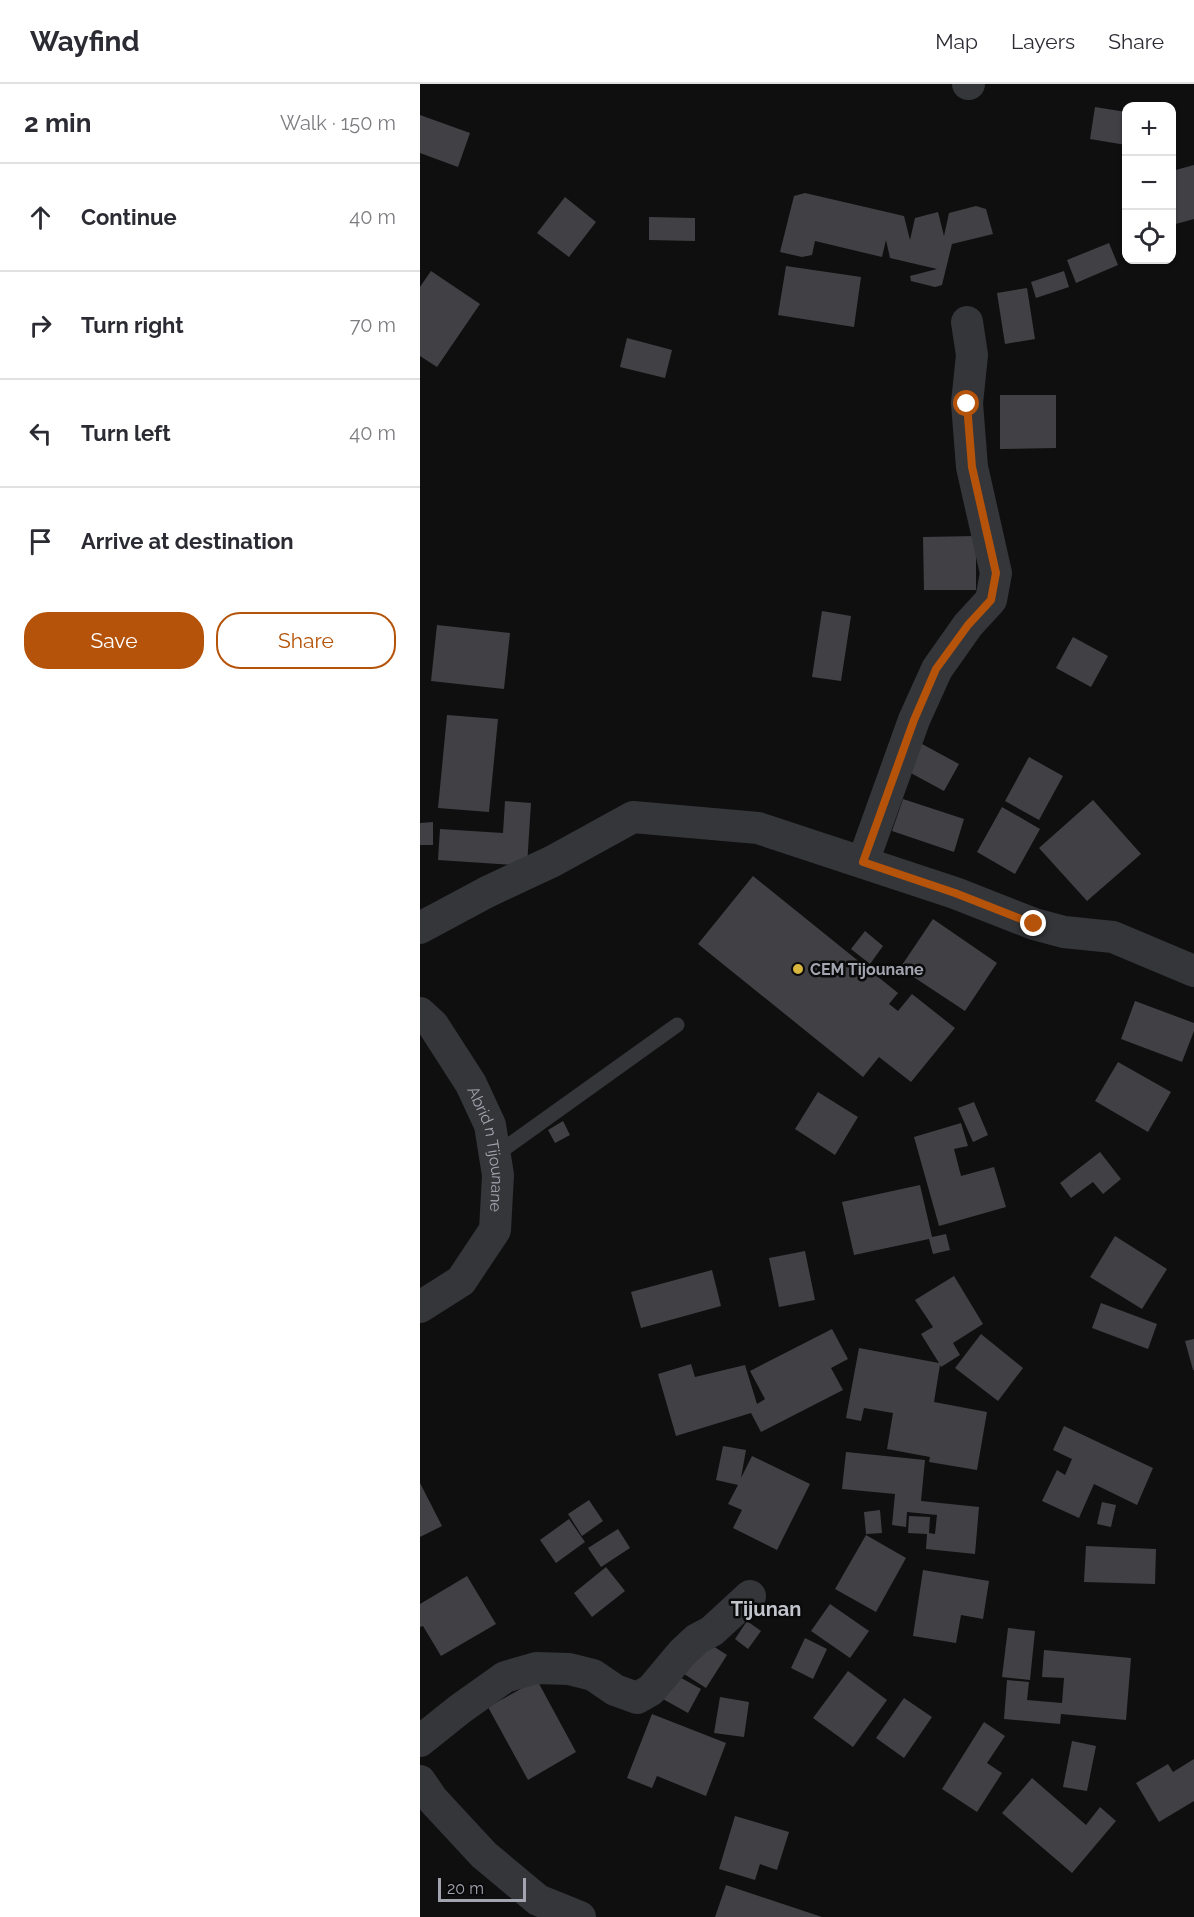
<!DOCTYPE html>
<html lang="en">
<head>
<meta charset="utf-8">
<style>
	body { margin:0; font-family:Raleway,sans-serif; background:#f2f2f3; color:#2b2b33 }
	.controls { position:absolute; right:18px; top:18px; display:grid; overflow:hidden; border-radius:12px; box-shadow:0 2px 4px #0004 }
	.controls button { width:54px; height:54px; display:grid; place-items:center; padding:0; border:0; border-bottom:2px solid #e1e1e2; background:#fff; color:#2b2b33; font:30px sans-serif }
	.scale { position:absolute; left:18px; bottom:15px; width:88px; box-sizing:border-box; padding-left:6px; border:3px solid #a2a4af; border-top:0; font-size:16px; line-height:21px; white-space:nowrap; color:#a2a4af; -webkit-text-stroke:4px #0a0a0b; paint-order:stroke }
	.stop { position:absolute; width:18px; height:18px; margin:-14px; border:4px solid #b45309; border-radius:50%; background:#fff }
	.stop.end { background:#b45309; border-color:#fff; box-shadow:0 2px 6px #0008 }
	.list { margin:0; padding:0; list-style:none }
	h2 { display:flex; justify-content:space-between; align-items:center; height:78px; margin:0; padding:0 24px; font-size:26px }
	h2 small { font-size:20px; font-weight:400; color:#7c7c81 }
	.list li { display:grid; grid-template-columns:39px 1fr auto; gap:18px; align-items:center; box-sizing:border-box; height:108px; padding:0 24px; border-top:2px solid #e1e1e2 }
	.list b { display:block; font-size:22px; white-space:nowrap }
	.list em { font-size:20px; font-style:normal; color:#7c7c81 }
	.actions { display:flex; gap:12px; padding:18px 24px }
	.actions a { flex:1; padding:14px 0; border:2px solid #b45309; border-radius:24px; text-align:center; font-size:21px; color:#b45309 }
	.actions .main { background:#b45309; color:#fff }
	.icon { flex:none; width:33px; height:33px; fill:none; stroke:currentColor; stroke-width:2; stroke-linecap:round; stroke-linejoin:round }
	.map { position:relative; flex:none; width:774px; height:1833px; overflow:hidden }
	header { display:flex; align-items:center; gap:36px; box-sizing:border-box; height:84px; padding:0 30px; background:#fff; border-bottom:2px solid #e1e1e2 }
	header strong { font-size:28px }
	nav { display:flex; gap:33px; margin-inline-start:auto; font-size:21px }
	main { display:flex }
	aside { flex:1; background:#fff }
	.map>svg:first-child { display:block }
</style>
</head>
<body>
<header>
<strong>Wayfind</strong>
<nav><a>Map</a><a>Layers</a><a>Share</a></nav>
</header>
<main>
<aside>
<h2>2 min<small>Walk · 150 m</small></h2>
<ul class="list">
<li><svg class="icon" aria-label="ahead" viewBox="0 0 24 24"><path d="M12 20V5M6 11l6-6 6 6"/></svg><div><b>Continue</b></div><em>40 m</em></li>
<li><svg class="icon" aria-label="right" viewBox="0 0 24 24"><path d="M7 20v-9h11M14 6l5 5-5 5"/></svg><div><b>Turn right</b></div><em>70 m</em></li>
<li><svg class="icon" aria-label="left" viewBox="0 0 24 24"><path d="M17 20v-9H6M10 6l-5 5 5 5"/></svg><div><b>Turn left</b></div><em>40 m</em></li>
<li><svg class="icon" aria-label="arrive" viewBox="0 0 24 24"><path d="M6 21V4h12l-3 4 3 4H6"/></svg><div><b>Arrive at destination</b></div></li>
</ul>
<div class="actions"><a class="main">Save</a><a>Share</a></div>
</aside>
<div class="map">
<svg width="774" height="1833" viewBox="0 0 774 1833">
	<rect width="100%" height="100%" fill="#0f0f10"/>
	<path fill="#414145" d="M675,23L706,28V61L670,55Z
		M0,31L50,49L38,83L0,69Z
		M774,81V135L752,141V87Z
		M385,109L484,132L490,156L495,134L518,128L524,152L529,129L556,122L566,125L573,150L532,160L522,201L515,203L491,197L490,192L517,185L470,174L466,156L462,173L395,157L392,171L382,173L360,168L374,112Z
		M145,113L176,138L149,173L117,149Z
		M229,133L275,134V157L229,156Z
		M689,159L698,181L656,199L647,176Z
		M366,182L441,193L434,243L358,231Z
		M11,187L60,220L17,283L0,272V203Z
		M644,187L649,203L616,214L611,198Z
		M607,204L615,255L585,260L577,209Z
		M207,254L252,266L245,294L200,283Z
		M580,311H636V364L580,365Z
		M556,452V506H504L503,453Z
		M402,527L431,532L421,597L392,593Z
		M17,541L90,549L84,605L11,597Z
		M653,553L688,572L671,603L636,584Z
		M27,631L78,635L69,728L18,724Z
		M502,660L539,680L524,707L487,687Z
		M609,673L643,692L619,736L585,717Z
		M483,715L544,735L534,768L472,747Z
		M673,716L721,770L667,817L619,764Z
		M85,717L111,719L107,782L18,776L20,745L83,749Z
		M582,723L620,745L595,790L557,768Z
		M13,738V761H0V739Z
		M333,792L478,909L469,920L478,927L492,910L535,944L491,998L459,973L443,993L278,860Z
		M513,835L577,879L545,927L480,884Z
		M445,847L463,862L450,880L431,865Z
		M715,917L774,939V947L762,978L701,955Z
		M698,978L751,1008L728,1048L675,1017Z
		M398,1008L438,1033L415,1071L375,1045Z
		M554,1018L568,1051L553,1058L538,1024Z
		M143,1037L150,1051L135,1059L128,1046Z
		M541,1039L548,1062L534,1065L541,1092L574,1083L586,1123L519,1142L494,1053Z
		M680,1068L701,1095L683,1110L673,1098L651,1114L640,1099Z
		M500,1101L512,1153L526,1150L530,1166L513,1170L509,1155L434,1171L422,1118Z
		M695,1152L747,1185L722,1225L670,1193Z
		M385,1167L395,1216L359,1223L349,1174Z
		M292,1186L301,1222L221,1244L211,1208Z
		M534,1192L563,1240L533,1259L540,1271L521,1283L520,1281L514,1318L567,1328L557,1386L509,1378L510,1373L467,1365L473,1329L444,1324L441,1337L426,1334L439,1264L519,1279L501,1250L513,1243L495,1216Z
		M681,1219L737,1240L728,1265L672,1244Z
		M412,1245L428,1275L411,1284L423,1306L341,1348L331,1329L256,1352L238,1290L271,1280L275,1293L325,1281L337,1320L345,1315L330,1287Z
		M561,1250L603,1284L578,1317L535,1284Z
		M774,1255V1286H773L765,1257Z
		M644,1342L733,1384L717,1421L674,1400L659,1434L622,1417L637,1386L645,1391L652,1375L633,1366Z
		M303,1362L326,1366L321,1394L332,1372L390,1400L357,1466L313,1444L322,1426L308,1420L318,1401L296,1396Z
		M426,1368L505,1376L501,1417L559,1423L555,1470L506,1465L507,1450L488,1449L489,1432L510,1433L509,1449L515,1450L517,1431L487,1428L486,1443L472,1441L475,1410L422,1405Z
		M0,1399L22,1442L0,1453Z
		M169,1416L183,1437L162,1452L148,1430Z
		M682,1418L696,1421L691,1443L677,1440Z
		M460,1426L462,1449L446,1450L444,1428Z
		M149,1435L165,1458L136,1479L120,1456Z
		M198,1445L210,1464L181,1483L168,1464Z
		M446,1451L486,1474L456,1528L415,1505Z
		M666,1462L736,1465L735,1500L664,1498Z
		M186,1483L205,1507L172,1533L154,1509Z
		M503,1486L569,1497L563,1535L541,1531L536,1559L493,1552Z
		M47,1492L76,1540L21,1572L3,1542L0,1543V1520Z
		M410,1520L449,1547L430,1574L391,1547Z
		M327,1537L341,1547L328,1565L315,1555Z
		M588,1544L615,1547L610,1596L582,1593Z
		M385,1554L407,1565L393,1595L371,1584Z
		M282,1555L307,1571L286,1604L261,1588Z
		M624,1566L711,1574L706,1636L641,1630L640,1640L584,1635L587,1596L609,1598L607,1616L642,1619L644,1594L622,1593Z
		M428,1587L467,1616L433,1663L393,1634Z
		M256,1591L281,1605L268,1629L243,1615Z
		M117,1596L156,1668L108,1696L68,1623Z
		M300,1613L329,1618L324,1653L294,1649Z
		M484,1614L512,1633L484,1674L456,1654Z
		M232,1630L306,1659L286,1712L237,1692L232,1704L207,1694Z
		M564,1638L585,1652L567,1679L582,1689L557,1728L522,1705Z
		M652,1657L676,1662L667,1707L643,1703Z
		M774,1675V1717L739,1738L716,1699L748,1680L753,1688Z
		M612,1694L666,1741L680,1723L696,1737L652,1789L582,1729Z
		M315,1732L369,1748L357,1786L340,1780L335,1796L299,1785Z
		M306,1801L402,1833H295Z"/>
	<g fill="none" stroke-linecap="round" stroke-linejoin="round">
		<path stroke="#353639" stroke-width="15" d="M74,1072L257,941"/>
		<g stroke="#353639" stroke-width="32">
			<path d="M548,0H549"/>
			<path d="M443,778L494,636L517,585L548,541L571,516L576,489L552,383L547,319L552,271L547,238"/>
			<path d="M0,844L67,808L133,777L213,733L338,744L535,809L614,840L644,848L693,853L774,887"/>
			<path id="s1" d="M0,929L13,941L51,1000L70,1041L78,1091L75,1146L41,1197L0,1223"/>
			<path d="M0,1657L40,1625L85,1593L116,1584L149,1585L173,1591L195,1606L217,1614L231,1606L262,1569L277,1555L292,1547L330,1512"/>
			<path d="M0,1697L13,1716L64,1771L118,1816L160,1833"/>
		</g>
	</g>
	<g fill="none" stroke-linecap="round" stroke-linejoin="round">
		<path stroke="#b45309" stroke-width="8" d="M547,320L552,383L576,489L571,516L548,541L516,585L494,636L443,778L535,809L614,840"/>
	</g>
	<circle fill="#d9b63e" stroke="#0a0a0b" stroke-width="2" cx="378" cy="885" r="6"/>
	<g text-anchor="middle" stroke-width="5" stroke-linejoin="round" paint-order="stroke">
		<g font-size="16" font-weight="bold" fill="#a2a4af" stroke="#0a0a0b" text-anchor="start">
			<text x="390" y="891">CEM Tijounane</text>
		</g>
		<g font-size="16" fill="#a2a4af" stroke="#0a0a0b">
			<text dy="6" stroke="none"><textPath href="#s1" startOffset="156">Abrid n Tijounane</textPath></text>
		</g>
		<g font-size="20" font-weight="bold" fill="#c2c4cc" stroke="#0a0a0b">
			<text x="346" y="1532">Tijunan</text>
		</g>
	</g>
</svg>
<div class="controls">
<button>+</button>
<button>−</button>
<button><svg class="icon" aria-label="locate" viewBox="0 0 24 24"><circle cx="12" cy="12" r="6"/><path d="M12 2v4M12 18v4M2 12h4M18 12h4"/></svg></button>
</div>
<div class="scale">20 m</div>
<div class="stop" style="left:547px;top:320px"></div>
<div class="stop end" style="left:614px;top:840px"></div>
</div>
</main>
</body>
</html>
